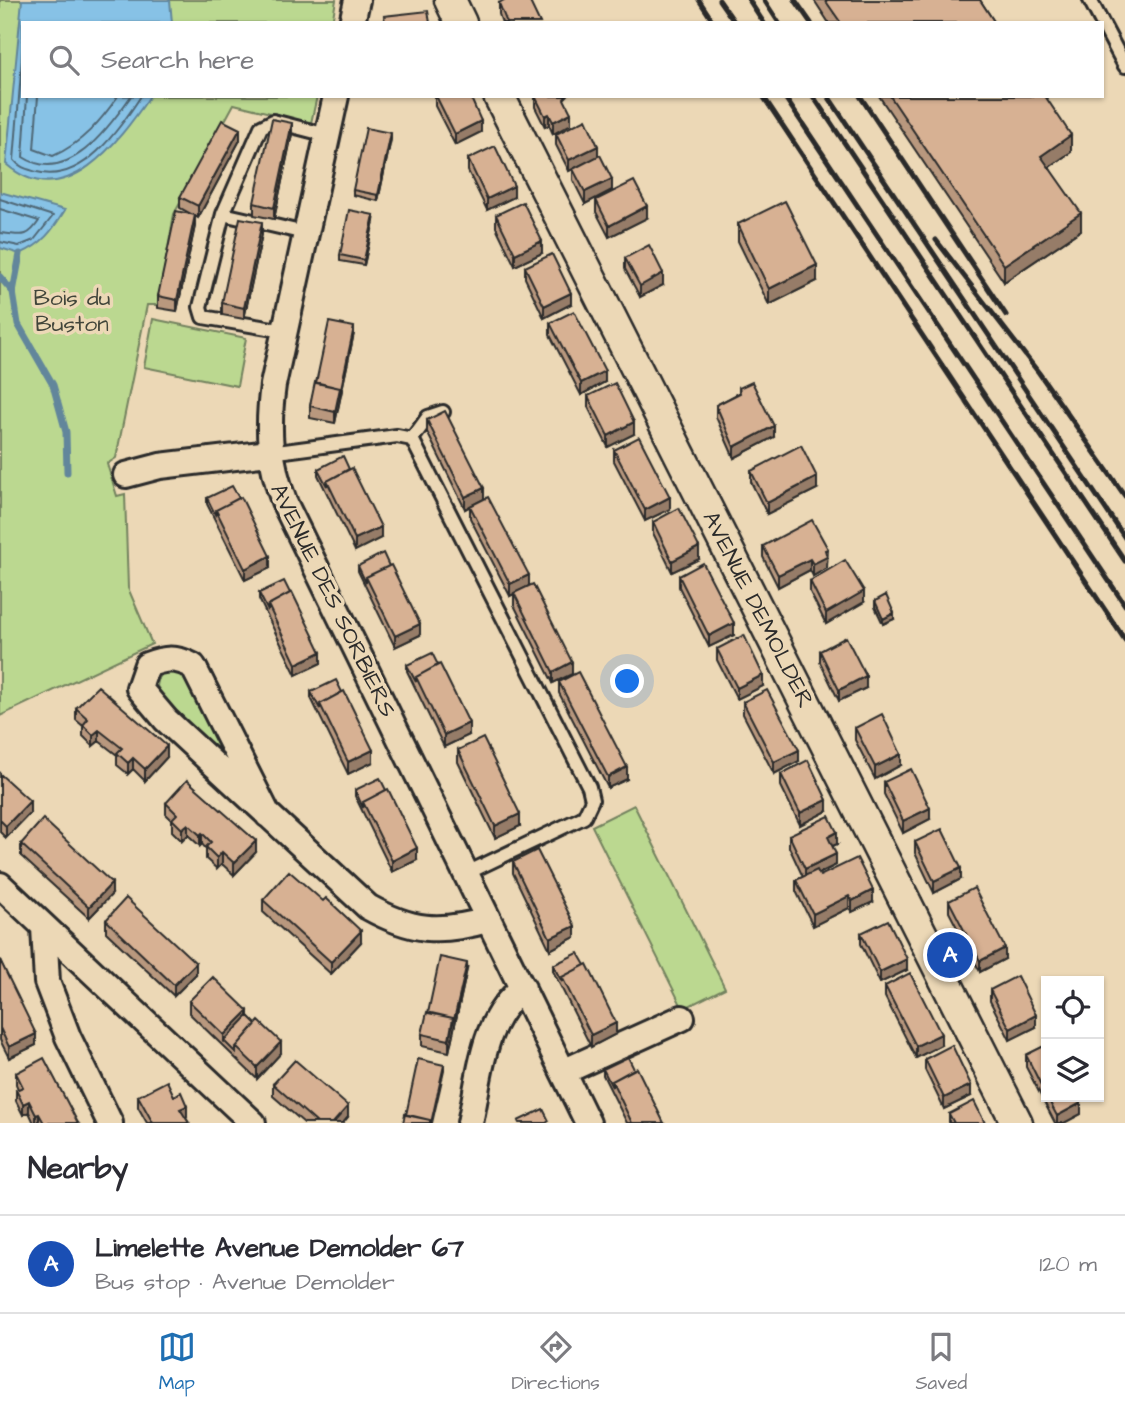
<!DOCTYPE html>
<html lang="en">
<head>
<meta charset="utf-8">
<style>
	body { margin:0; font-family:"Architects Daughter",sans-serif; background:#f2f2f3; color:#2b2b33 }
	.controls { position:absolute; right:21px; bottom:21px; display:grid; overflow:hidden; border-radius:0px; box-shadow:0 2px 5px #0004 }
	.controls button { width:63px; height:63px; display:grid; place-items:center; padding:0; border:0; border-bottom:2px solid #e1e1e2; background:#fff; color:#2b2b33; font:35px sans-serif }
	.you { position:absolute; left:628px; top:682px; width:24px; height:24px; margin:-18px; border:5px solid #fff; border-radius:50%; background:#1a73e8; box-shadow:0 0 0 10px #1a73e833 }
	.badge { display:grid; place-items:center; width:46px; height:46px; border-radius:50%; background:#1f6fb2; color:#fff; font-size:23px; font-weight:700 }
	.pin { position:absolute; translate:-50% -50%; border:4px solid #fff; box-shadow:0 2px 7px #0006 }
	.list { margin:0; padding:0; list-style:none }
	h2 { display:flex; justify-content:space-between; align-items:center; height:91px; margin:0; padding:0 28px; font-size:30px }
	h2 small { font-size:23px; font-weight:400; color:#7c7c81 }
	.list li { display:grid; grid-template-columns:46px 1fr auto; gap:21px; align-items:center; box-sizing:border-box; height:98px; padding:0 28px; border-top:2px solid #e1e1e2 }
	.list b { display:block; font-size:26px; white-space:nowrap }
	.list p { margin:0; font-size:23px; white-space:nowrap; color:#7c7c81 }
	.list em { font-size:23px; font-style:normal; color:#7c7c81 }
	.icon { flex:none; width:38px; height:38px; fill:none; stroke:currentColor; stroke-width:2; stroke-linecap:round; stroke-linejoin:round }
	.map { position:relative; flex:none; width:1125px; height:1123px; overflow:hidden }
	.search { position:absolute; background:#fff; box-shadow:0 2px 5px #0004; left:21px; right:21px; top:21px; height:77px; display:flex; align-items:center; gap:18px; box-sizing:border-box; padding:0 24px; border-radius:0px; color:#7c7c81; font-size:26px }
	.sheet { height:189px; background:#fff }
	nav { display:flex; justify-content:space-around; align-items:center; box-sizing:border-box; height:98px; border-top:2px solid #e1e1e2; background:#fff; font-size:19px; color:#7c7c81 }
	nav a { display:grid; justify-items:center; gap:4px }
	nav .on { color:#1f6fb2 }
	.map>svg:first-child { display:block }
</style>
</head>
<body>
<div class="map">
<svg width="1125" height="1123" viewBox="0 0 1125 1123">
	<rect width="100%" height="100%" fill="#ecd8b6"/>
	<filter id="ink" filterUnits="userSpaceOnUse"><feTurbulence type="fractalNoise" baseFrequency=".0143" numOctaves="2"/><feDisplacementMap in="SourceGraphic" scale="14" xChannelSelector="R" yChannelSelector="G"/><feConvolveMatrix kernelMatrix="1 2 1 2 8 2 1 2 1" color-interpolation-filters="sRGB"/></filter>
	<g filter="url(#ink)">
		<path fill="#bbd890" stroke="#73825e" stroke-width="2" d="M0,0H336L332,23H23V96H317L311,123L234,104L174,214L158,305H147L116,458L107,464L117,496L125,494L128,588L152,644L0,716Z
			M153,319L246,338L237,386L144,367Z
			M165,671L181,674L186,680L229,764L163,697L157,686L159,676Z
			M634,805L725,988L683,1009L592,826Z"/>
		<path fill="#87c2e6" stroke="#62869b" stroke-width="2" d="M22,0H170L172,23H23V96H150C119,141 65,216 6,164Z
			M0,192L65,210C52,231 43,244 20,254L0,248Z"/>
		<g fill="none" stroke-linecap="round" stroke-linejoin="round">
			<path stroke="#506776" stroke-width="2" d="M23,48L14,160C20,168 27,169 37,172C83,184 119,129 141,96
				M27,96L23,157C67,186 108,129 131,96
				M38,96L34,149L53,156C81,144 101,121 118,96
				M0,199L53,216L34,240L19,246L0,242
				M0,209L39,221C26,241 20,234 0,233"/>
			<path stroke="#62869b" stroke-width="7" d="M20,254L13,292L18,324L53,385L66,432L67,472
				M0,277L13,292"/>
			<defs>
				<path id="service" d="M1090,0L1125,66
					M223,214L305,233
					M285,331L203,317L200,307L223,214L261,127L273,121L327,135
					M412,439L428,417L443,412
					M270,453L397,436L412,439L589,787L592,800L584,817L467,873"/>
				<path id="minor" d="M352,23L357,0
					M336,96L273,385C267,429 269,463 285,504L588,1123
					M126,475L160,466L269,453
					M268,815L193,666C176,657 165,658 147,665L139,688L166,720L368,907C411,931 439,934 487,920
					M0,885L253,1123
					M44,927L47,982L68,1037L110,1123
					M563,1072L682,1018
					M470,1123C481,1073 481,1021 523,988"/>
				<path id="tertiary" d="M450,0L461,23
					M499,96L1017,1123"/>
			</defs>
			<use href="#service" stroke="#2b2b2b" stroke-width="18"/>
			<use href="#minor" stroke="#2b2b2b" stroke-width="30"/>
			<use href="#tertiary" stroke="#2b2b2b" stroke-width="35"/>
			<use href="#service" stroke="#ecd8b6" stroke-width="12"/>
			<use href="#minor" stroke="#ecd8b6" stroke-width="24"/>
			<use href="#tertiary" stroke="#ecd8b6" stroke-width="30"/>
			<path stroke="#2b2b2b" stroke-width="5" d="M699,0L714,23
				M719,0L735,23
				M749,0L764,23
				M764,0L779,23
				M795,0L811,23
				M763,96L1125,640
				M784,96L1125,605
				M813,96L1125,561
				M828,96L1125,538
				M860,96L1006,315
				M936,240L1039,373L1125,496"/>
		</g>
		<path fill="#b9987e" stroke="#2b2b2b" stroke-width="2" d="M814,0H980L995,23H829Z
			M499,3L540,23H502L499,14Z
			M435,96H470L481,132L455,145L435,106Z
			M535,96L567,106L571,124L553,134L549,125L545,127L535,107Z
			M879,96H1045L1071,152L1049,167L1081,230L1004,282Z
			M292,134L274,219L254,215V203Z
			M556,134L598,156L612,190L585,204L573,180V169L569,171L556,145Z
			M391,139L378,201L353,195V190Z
			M240,140L198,218L195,216V226L177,311L158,308V296L191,214L180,208V197Z
			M468,159L514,197L487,210L468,171Z
			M596,200L647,218L609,237L596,212Z
			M496,215L542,253L515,266L496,227Z
			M374,221L364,265L340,261V255Z
			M738,224L817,281L769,305L738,241Z
			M262,234L244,319L222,315V303Z
			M625,258L663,285L640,297L625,269Z
			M525,267L571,304L544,318L525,278Z
			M550,323L605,382L581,395L550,335Z
			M354,333L335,423L310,418V406L316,383Z
			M739,388L774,437L734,458L716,417V405L739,393Z
			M588,396L634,434L608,447L588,407Z
			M427,420L484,499L465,509L427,432Z
			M614,450L670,509L645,521L614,461Z
			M318,469L381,538L355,551L318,475Z
			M751,471L817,489L767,514L751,482Z
			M207,498H239L270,568L245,580L207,504Z
			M470,506L529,586L572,674L553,683L514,605V594L510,596L470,518Z
			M653,522L699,559L672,572L653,533Z
			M763,546L828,561H827V568L813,576L810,570L778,587L763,557Z
			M358,566L420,635L395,647L358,571Z
			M679,576L734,635L709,647L679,587Z
			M810,581L864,602L826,624L810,592Z
			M259,593L321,663L296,675L259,599Z
			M875,601L894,619L883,624L875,607Z
			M717,649L763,686L737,699L717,660Z
			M820,651L866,688L839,701L820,662Z
			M407,665L469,735L444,747L407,671Z
			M559,682L627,779L608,788L559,693Z
			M311,692L373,762L348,774L311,698Z
			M743,702L799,761L774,774L743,714Z
			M76,708L167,757L145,781L133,769L128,774L117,765V755L99,741L93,746L83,736V726L76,720Z
			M855,728L901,765L875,779L855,740Z
			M458,750L520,826L495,838L458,762Z
			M0,774L30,813L6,838L0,832Z
			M781,774L827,811L800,825L781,786Z
			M884,782L930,819L903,833L884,794Z
			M355,790L417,860L392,872L355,796Z
			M166,803L256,852L234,875L222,864L217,869L206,859V849L202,844L200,846L188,835L182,841L172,831V820L166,814Z
			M789,835L837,844L833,846L836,865L819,874L820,876L873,902L852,912L849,908L813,926L796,891V880L803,877L789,847Z
			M915,842L961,879L934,893L915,853Z
			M21,844L112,894L89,918L21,856Z
			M513,862L575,937L550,950L513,873Z
			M263,900L361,942L331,974L263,912Z
			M949,901L1005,959L980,972L949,912Z
			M106,920L196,974L174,996L106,932Z
			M861,933L907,970L880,983L861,944Z
			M0,960L36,1045L9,1058L0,1040Z
			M553,965L616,1034L591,1047L553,971Z
			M467,969L449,1052L422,1046V1034L428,1013Z
			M885,986L941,1045L916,1058L885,997Z
			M990,990L1036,1027L1010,1040L990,1001Z
			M189,1001L248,1016L281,1053L257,1079L189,1013Z
			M1046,1045V1097H1078L1081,1114L1064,1123H1055L1026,1067V1055Z
			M925,1059L971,1096L944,1109L925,1070Z
			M603,1069L664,1123H627L603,1075Z
			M16,1073L78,1123H34L29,1112L23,1115L16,1101V1090L18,1089L16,1084Z
			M273,1084L348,1117L343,1123H304L273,1096Z
			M138,1096H174L187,1117L186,1118L189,1123H147L138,1107Z
			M949,1114L985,1123H949Z"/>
		<path fill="#967c67" stroke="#2b2b2b" stroke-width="2" d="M571,113V124L553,134V122Z
			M549,114V125L545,127V116Z
			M481,121V132L455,145V134Z
			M292,123V134L274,219V208Z
			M240,129V140L198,218V206Z
			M391,133V139L378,201V195Z
			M1071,135V152L1041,173V156Z
			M598,146V157L569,171V160Z
			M612,179V190L585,204V192Z
			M514,186V197L487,210V199Z
			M647,206V218L609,237V226Z
			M1081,213V230L1004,282V265Z
			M195,215V226L177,311V300Z
			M374,215V221L364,265V260Z
			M262,222V234L244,319V308Z
			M542,241V253L515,266V254Z
			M817,265V281L769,305V289Z
			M663,273V285L640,297V286Z
			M571,293V304L544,318V306Z
			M354,327V333L335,423V412Z
			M605,371V382L581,395V383Z
			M634,422V434L608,447V436Z
			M774,426V437L734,458V447Z
			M817,477V489L767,514V503Z
			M484,488V499L465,509V497Z
			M670,497V509L645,521V510Z
			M381,527V538L355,551V539Z
			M699,547V559L672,572V561Z
			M828,549L827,568L813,576V564L825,550Z
			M270,556V568L245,580V569Z
			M810,559V570L778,587V575Z
			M529,575V586L510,596V584Z
			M864,591V602L826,624V613Z
			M894,613V619L883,624V619Z
			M734,623V635L709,647V636Z
			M420,624V635L395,647V636Z
			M321,652V663L296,675V664Z
			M572,662V674L553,683V672Z
			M763,675V686L737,699V688Z
			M866,676V688L839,701V690Z
			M469,723V735L444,747V735Z
			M99,730V741L93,746V735Z
			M167,746V757L145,781V769Z
			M373,750V762L348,774V762Z
			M799,750V761L774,774V762Z
			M901,754V765L875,779V767Z
			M133,758V769L128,774V763Z
			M627,767V779L608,788V777Z
			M827,800V811L800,825V813Z
			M30,801V813L6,838V826Z
			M930,808V819L903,833V821Z
			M520,814V826L495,838V826Z
			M188,824V835L182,841V829Z
			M837,832V844L828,848V837Z
			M202,833V844L200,846V835Z
			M256,841V852L234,875V863Z
			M417,848V860L392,872V861Z
			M222,852V864L217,869V858Z
			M836,854V865L805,880V869Z
			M961,868V879L934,893V881Z
			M112,883V894L89,918V907Z
			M873,890V902L852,912V901Z
			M849,896V908L813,926V914Z
			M575,926V937L550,950V938Z
			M361,931V942L331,974V962Z
			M1005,948V959L980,972V961Z
			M907,959V970L880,983V972Z
			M196,963V974L174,996V985Z
			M467,963V969L449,1052V1040Z
			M248,1011V1022L224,1041V1035Z
			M1036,1015V1027L1010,1040V1029Z
			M616,1023V1034L591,1047V1035Z
			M36,1034V1045L9,1058V1047Z
			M941,1034V1045L916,1058V1046Z
			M281,1042V1053L257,1079V1067Z
			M444,1065V1071L432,1123H431Z
			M971,1085V1096L944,1109V1098Z
			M29,1101V1112L23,1115V1104Z
			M1081,1103V1114L1064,1123H1057V1116Z
			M187,1106V1117L180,1121V1109Z
			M348,1106V1117L343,1123H333Z
			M39,1114V1123H36V1115Z"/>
		<path fill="#d7b193" stroke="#2b2b2b" stroke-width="2" d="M504,0H529L540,23H507L499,3Z
			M825,0H980L995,23H841Z
			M428,11L430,23H385L384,16Z
			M436,96H470L481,121L455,134Z
			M535,96H567L564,99L571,113L553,122L549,114L545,116Z
			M890,96H1045L1071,135L1041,156L1081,213L1004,265Z
			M272,119L292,123L274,208L254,203Z
			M586,119L598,146L569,160L556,134Z
			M222,120L240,129L198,206L180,197Z
			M366,128L391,133L378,195L353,190Z
			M495,146L514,186L487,199L468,159Z
			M600,155L612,179L585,192L573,169Z
			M634,181L647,206L609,226L596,200Z
			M785,201L817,265L769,289L738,224Z
			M523,202L542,241L515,254L496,215Z
			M349,210L374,215L364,260L340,255Z
			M176,211L195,215L177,300L158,296Z
			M240,218L262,222L244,308L222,303Z
			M649,245L663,273L640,286L625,258Z
			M552,254L571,293L544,306L525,267Z
			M574,311L605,371L581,383L550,323Z
			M329,322L354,327L340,393V388L316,383Z
			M315,382L340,388L335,412L310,406Z
			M752,382L774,426L734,447L716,405L740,393L739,388Z
			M615,383L634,422L608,436L588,396Z
			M445,411L484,488L465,497L427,420Z
			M639,437L670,497L645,510L614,450Z
			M801,445L817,477L767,503L751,471Z
			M343,456L349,469L327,481V486L318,469Z
			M352,468L381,527L355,539L327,481Z
			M232,486L239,498L216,510V516L207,498Z
			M241,497L270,556L245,569L216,510Z
			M488,497L529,575L510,584L470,506Z
			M679,508L699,547L672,561L653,522Z
			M812,520L828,549L825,550L827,557L813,564L810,559L778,575L763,546Z
			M383,553L389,566L366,577V583L358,566Z
			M845,560L864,591L826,613L810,581Z
			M703,563L734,623L709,636L679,576Z
			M391,565L420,624L395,636L366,577Z
			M284,581L290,593L268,605V611L259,593Z
			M533,584L572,662L553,672L514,593Z
			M292,592L321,652L296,664L268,605Z
			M886,595L894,613L883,619L875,601Z
			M744,635L763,675L737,688L717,649Z
			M846,637L866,676L839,690L820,651Z
			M432,653L438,665L416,677V682L407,665Z
			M440,664L469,723L444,735L416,677Z
			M578,672L627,767L608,777L559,682Z
			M336,680L342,692L320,704V709L311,692Z
			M98,686L167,746L145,769L133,758L128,763L117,753L122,748L99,730L93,735L83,725L88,719L76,708Z
			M767,690L799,750L774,762L743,702Z
			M344,691L373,750L348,762L320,704Z
			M882,714L901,754L875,767L855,728Z
			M483,738L520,814L495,826L458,750Z
			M808,760L827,800L800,813L781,774Z
			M911,769L930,808L903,821L884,782Z
			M0,774L30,801L6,826L0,820Z
			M380,778L386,790L363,802V808L355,790Z
			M187,780L256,841L234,863L222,852L217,858L206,847L211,842L202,833L200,835L188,824L182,829L172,819L177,814L166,803Z
			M388,789L417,848L392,861L363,802Z
			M829,816L837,832L828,837L836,854L805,869L789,835Z
			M43,819L112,883L89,907L21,844Z
			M942,829L961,868L934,881L915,842Z
			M537,850L575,926L550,938L513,862Z
			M857,858L873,890L852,901L849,896L813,914L796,880L817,870L820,876Z
			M289,871L323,901L326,898L361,931L331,962L263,900Z
			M974,888L1005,948L980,961L949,901Z
			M126,898L196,963L174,985L106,920Z
			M888,920L907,959L880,972L861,933Z
			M578,953L585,965L562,977V982L553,965Z
			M440,957L467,963L453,1024V1018L428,1013Z
			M0,960L36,1034L9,1047L0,1028Z
			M587,964L616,1023L591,1035L562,977Z
			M910,973L941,1034L916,1046L885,986Z
			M1017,976L1036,1015L1010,1029L990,990Z
			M213,977L248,1011L224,1035L189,1001Z
			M427,1012L453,1018L449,1040L422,1034Z
			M248,1016L256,1024L236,1047V1053L224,1041Z
			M259,1021L281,1042L257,1067L236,1047Z
			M952,1045L971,1085L944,1098L925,1059Z
			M1046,1045V1095L1026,1055Z
			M628,1057L634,1069L612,1081V1087L603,1069Z
			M44,1058L78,1123H44L39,1114L36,1115L29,1101L23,1104L16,1090L23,1087L16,1073Z
			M418,1059L444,1065L431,1123L430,1120L406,1115Z
			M295,1060L348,1106L333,1123H317L273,1084Z
			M637,1068L664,1123H632L612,1081Z
			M167,1081L174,1096L181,1092L187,1106L180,1109L189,1123H153L138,1096Z
			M1047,1097H1078L1081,1103L1057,1116Z
			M974,1101L985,1123H954L949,1114Z
			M543,1109L549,1121L546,1123H519L518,1121Z
			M405,1114L430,1120V1123H403Z"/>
	</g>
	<g text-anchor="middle" stroke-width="7" stroke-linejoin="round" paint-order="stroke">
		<g font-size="23" fill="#41453a" stroke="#ecd8b6">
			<text x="72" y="305">Bois du<tspan x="72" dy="26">Buston</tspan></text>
		</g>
		<g font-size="23" fill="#2b2b2b" stroke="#ecd8b6">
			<text transform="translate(334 600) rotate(64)" y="8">AVENUE DES SORBIERS</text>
			<text transform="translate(759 609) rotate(63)" y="8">AVENUE DEMOLDER</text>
		</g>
	</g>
</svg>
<div class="controls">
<button><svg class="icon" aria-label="locate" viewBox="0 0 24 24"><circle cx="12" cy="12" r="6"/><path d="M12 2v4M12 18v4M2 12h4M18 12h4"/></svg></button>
<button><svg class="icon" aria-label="layers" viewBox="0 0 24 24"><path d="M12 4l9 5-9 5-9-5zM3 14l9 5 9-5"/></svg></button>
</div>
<div class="you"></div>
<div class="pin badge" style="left:950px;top:955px;background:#1a4fb4">A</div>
<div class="search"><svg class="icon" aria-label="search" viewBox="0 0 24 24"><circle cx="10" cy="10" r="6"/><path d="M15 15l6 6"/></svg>Search here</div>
</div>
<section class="sheet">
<h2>Nearby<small></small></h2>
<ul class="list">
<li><span class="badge" style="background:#1a4fb4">A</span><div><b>Limelette Avenue Demolder 67</b><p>Bus stop · Avenue Demolder</p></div><em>120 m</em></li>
</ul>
</section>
<nav>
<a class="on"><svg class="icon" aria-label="map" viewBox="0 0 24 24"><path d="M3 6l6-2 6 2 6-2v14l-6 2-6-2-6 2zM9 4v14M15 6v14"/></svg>Map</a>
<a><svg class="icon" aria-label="directions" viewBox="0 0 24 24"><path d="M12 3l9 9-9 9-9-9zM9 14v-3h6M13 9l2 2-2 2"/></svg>Directions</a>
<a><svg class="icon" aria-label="saved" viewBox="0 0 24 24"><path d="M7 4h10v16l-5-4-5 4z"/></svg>Saved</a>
</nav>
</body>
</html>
